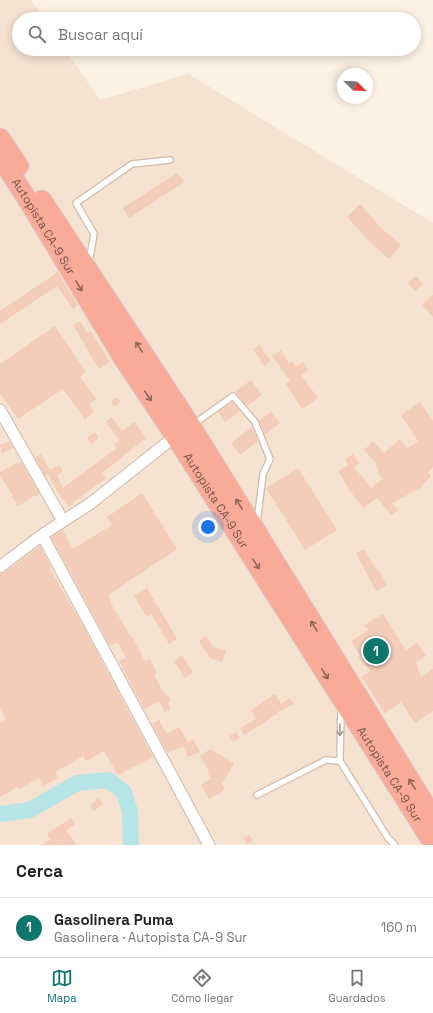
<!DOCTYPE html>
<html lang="es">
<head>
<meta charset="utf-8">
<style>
	body { margin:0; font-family:"Space Grotesk",sans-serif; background:#f6f6f6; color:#222 }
	.compass { position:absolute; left:337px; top:68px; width:36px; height:36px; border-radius:50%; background:#fff; box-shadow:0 2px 10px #0003; rotate:114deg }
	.you { position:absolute; left:208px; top:527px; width:14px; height:14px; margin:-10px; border:3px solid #fff; border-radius:50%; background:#1a73e8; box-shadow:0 0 0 6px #1a73e833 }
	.badge { display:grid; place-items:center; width:26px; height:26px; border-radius:50%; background:#0f766e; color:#fff; font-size:13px; font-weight:700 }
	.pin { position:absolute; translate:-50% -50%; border:2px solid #fff; box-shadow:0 1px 4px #0006 }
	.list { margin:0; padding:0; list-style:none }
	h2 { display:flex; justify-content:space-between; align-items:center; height:52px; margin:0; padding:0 16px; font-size:17px }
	h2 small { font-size:13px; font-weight:400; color:#767676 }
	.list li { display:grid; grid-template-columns:26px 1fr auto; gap:12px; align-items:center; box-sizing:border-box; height:60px; padding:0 16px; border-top:1px solid #e0e0e0 }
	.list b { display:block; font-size:15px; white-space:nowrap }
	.list p { margin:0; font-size:13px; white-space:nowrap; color:#767676 }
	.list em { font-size:13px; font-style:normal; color:#767676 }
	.icon { flex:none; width:22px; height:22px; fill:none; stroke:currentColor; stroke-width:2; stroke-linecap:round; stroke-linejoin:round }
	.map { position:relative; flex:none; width:433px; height:845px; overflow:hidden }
	.search { position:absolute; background:#fff; box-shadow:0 2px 10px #0003; left:12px; right:12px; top:12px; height:44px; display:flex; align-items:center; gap:10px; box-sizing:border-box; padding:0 14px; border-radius:22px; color:#767676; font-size:15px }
	.sheet { height:112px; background:#fff }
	nav { display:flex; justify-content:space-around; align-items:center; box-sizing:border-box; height:56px; border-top:1px solid #e0e0e0; background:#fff; font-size:11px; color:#767676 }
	nav a { display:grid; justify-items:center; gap:2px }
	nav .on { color:#0f766e }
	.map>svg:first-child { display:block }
</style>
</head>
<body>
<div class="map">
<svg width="433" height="845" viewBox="0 0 433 845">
	<rect width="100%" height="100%" fill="#fdf1e3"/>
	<path fill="#f5e2d1" d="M0,0H31L44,19H19V49H65L100,100L188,74L433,223V845H0Z"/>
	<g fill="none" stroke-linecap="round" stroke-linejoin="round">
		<path stroke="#b7e4e7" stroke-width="16" d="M0,814L30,810L77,783L108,780L124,792L130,812L131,845"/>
	</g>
	<path fill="#f3ccba" d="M177,173L184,182L129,218L123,208Z
		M360,204L382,229L401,245L389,259L368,240L347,217Z
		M58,272L78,305L73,309L57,286L0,324V311Z
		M416,276L423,284L415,291L408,283Z
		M433,295V317L422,305Z
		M80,321L87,333L91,331L110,362L99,369L73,325Z
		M55,326L86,372L80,377L96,399L89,404L94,412L85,419L63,389L18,419L0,393V364Z
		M259,345L271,361L264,366L253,349Z
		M281,350L289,364L292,361L296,367L303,362L308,370L301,375L318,398L302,409L286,384L290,381L272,356Z
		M251,380L262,395L247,406L235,392Z
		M117,397L121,402L114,407L111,401Z
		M232,402L240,411L225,422L218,412Z
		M420,402L433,421V467L428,472L431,477L421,485L422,487L392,503L398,510L391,515L377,498L363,508L347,487H348L338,471L348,465L345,459L353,454L359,464L354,467L371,488L382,479L377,472L379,470L375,465L377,464L364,450L373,441L384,453L400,439L407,449L418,441L401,415Z
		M271,412L280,423L265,435L259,421Z
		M112,417L122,431L135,422L146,438L102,473L106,478L71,504V505L68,507L57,491L48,474L45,476L35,458L41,454L50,470L59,465L63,471L57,475L63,488L117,448L114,444L119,441L106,421Z
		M252,427L258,441L240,455L231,443Z
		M95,432L99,438L91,444L87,438Z
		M10,441L13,448L2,453L0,445Z
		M21,461L40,494L27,499L28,500L18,506L12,497L13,496L0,475V472Z
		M298,468L337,530L305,550L266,488Z
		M142,493L177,549L108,595L111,602H110L131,637L132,636L145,661L150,659L157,673L154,675L162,690L171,699L168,703L171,709L165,712L159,701L144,709L119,661L126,658L118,642L110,646L51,537L63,530L73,549L112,525L107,517Z
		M40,546L51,567L49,568L81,622L153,757L118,775L104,751L86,761L83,756L55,772L58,778L43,786L39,778L19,789L18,787L0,797V722L6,719L0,708V574L4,573Z
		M364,549L376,570L378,569L387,585L376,591L356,553Z
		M147,588L177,639L169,644L151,614L147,617L134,596Z
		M383,614L406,651L417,643L426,656L416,662L421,677L433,669V711L415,723L401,702L385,713L361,677L370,671L351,641L368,630L364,625Z
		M206,636L213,647L226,651L222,662L210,658L199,641Z
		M182,655L193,672L185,678L174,661Z
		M275,694L281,704L290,698L294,704L277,712L278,714L270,717L271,718L244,735L240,728L256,719L251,710Z
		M159,720L167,734L179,727L188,742L193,739L200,752L188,757L183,746L168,753L152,724Z
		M236,732L240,738L233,742L229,736Z
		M210,749L234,763L222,784L225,790L209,799L201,785L211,779L208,773L209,772L200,756Z
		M99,798L103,804L94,811L90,805Z
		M71,818L75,824L66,830L77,845H42L51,839L47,834Z
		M249,835L253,841L247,844L243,838Z"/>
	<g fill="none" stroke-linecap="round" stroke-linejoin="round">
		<defs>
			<path id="lane" d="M89,262L94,234L76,203L132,164L170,160
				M194,424L233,396L255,422L270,459L263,474L257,523
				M341,709L340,761L388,838L395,845
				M257,795L326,760L340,761"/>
			<path id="street" d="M0,410L63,521
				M42,535L209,845
				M0,567L42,535L91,503L178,434"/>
			<g id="highway">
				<path d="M0,138L19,166"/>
				<path id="s1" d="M0,157L29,202L123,358L175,436L433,843"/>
				<path d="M42,200L191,426L433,817"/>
			</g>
		</defs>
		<use href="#lane" stroke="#d1baac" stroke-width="8"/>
		<use href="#street" stroke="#d1baac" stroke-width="13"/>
		<use href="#highway" stroke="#d9cfcc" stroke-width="21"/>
		<use href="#lane" stroke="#fff" stroke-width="5.5"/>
		<use href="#street" stroke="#fff" stroke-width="11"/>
		<use href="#highway" stroke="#f9aa98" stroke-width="19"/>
	</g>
	<defs><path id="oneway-shaft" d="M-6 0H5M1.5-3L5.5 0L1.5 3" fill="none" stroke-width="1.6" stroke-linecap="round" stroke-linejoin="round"/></defs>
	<g stroke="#906658">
		<use href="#oneway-shaft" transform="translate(79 286) rotate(59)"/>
		<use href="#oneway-shaft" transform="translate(139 347) rotate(-123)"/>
		<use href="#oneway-shaft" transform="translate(148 396) rotate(57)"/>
		<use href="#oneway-shaft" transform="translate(239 504) rotate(-122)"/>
		<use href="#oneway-shaft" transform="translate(256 564) rotate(58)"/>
		<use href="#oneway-shaft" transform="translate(314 626) rotate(-122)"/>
		<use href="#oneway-shaft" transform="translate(325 674) rotate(58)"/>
		<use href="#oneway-shaft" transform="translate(412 784) rotate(-122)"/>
	</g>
	<use stroke="#ad9991" href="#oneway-shaft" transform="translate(340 730) rotate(91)"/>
	<g text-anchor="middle" stroke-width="3" stroke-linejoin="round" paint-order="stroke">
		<g font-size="12" fill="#765548" stroke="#fff5ea">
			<text dy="4" stroke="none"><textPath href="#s1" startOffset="82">Autopista CA-9 Sur</textPath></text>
			<text dy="4" stroke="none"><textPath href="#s1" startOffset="406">Autopista CA-9 Sur</textPath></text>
			<text dy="4" stroke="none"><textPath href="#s1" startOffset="730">Autopista CA-9 Sur</textPath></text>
		</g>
	</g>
</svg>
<svg class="compass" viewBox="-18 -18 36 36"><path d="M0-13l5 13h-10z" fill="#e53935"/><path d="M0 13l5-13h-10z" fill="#767676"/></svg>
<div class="you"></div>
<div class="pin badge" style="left:376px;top:651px">1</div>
<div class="search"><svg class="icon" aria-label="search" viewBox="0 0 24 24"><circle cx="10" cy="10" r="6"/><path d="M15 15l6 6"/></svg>Buscar aquí</div>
</div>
<section class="sheet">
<h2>Cerca<small></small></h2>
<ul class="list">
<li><span class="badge">1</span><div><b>Gasolinera Puma</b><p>Gasolinera · Autopista CA-9 Sur</p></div><em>160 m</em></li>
</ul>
</section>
<nav>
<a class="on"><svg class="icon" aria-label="map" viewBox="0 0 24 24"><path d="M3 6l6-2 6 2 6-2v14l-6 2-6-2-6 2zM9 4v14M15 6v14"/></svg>Mapa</a>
<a><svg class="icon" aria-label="directions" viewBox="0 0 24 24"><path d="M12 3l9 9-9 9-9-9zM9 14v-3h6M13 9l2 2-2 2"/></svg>Cómo llegar</a>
<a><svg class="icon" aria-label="saved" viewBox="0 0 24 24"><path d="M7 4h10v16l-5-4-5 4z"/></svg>Guardados</a>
</nav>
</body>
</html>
